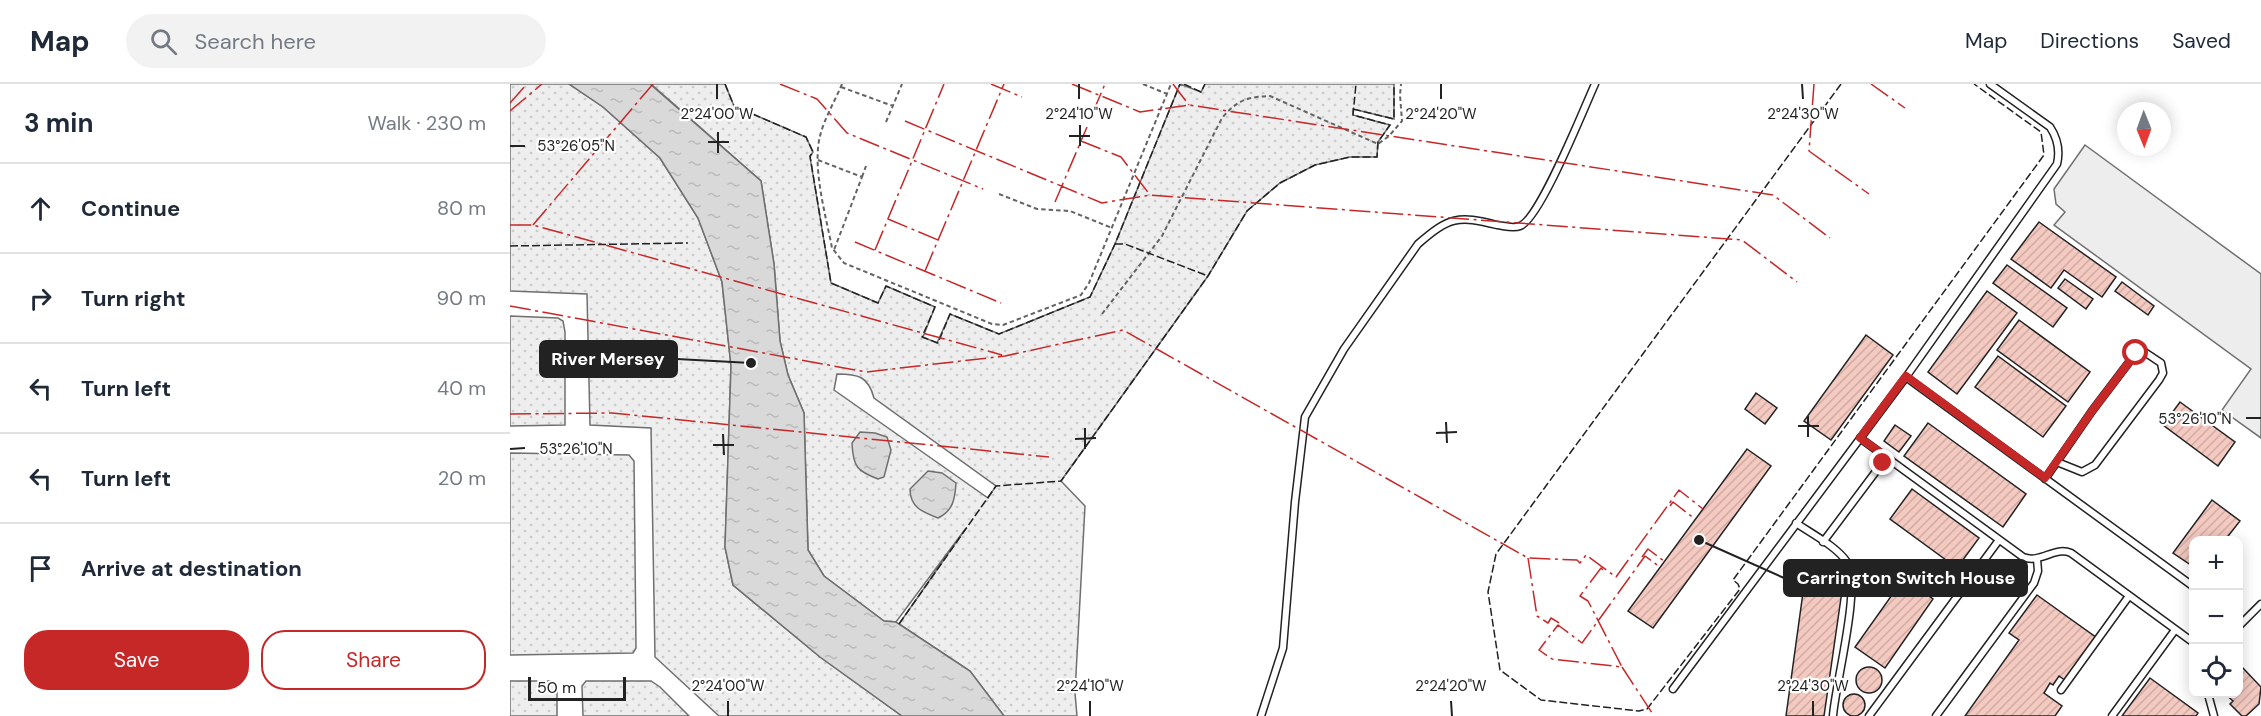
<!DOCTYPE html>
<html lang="en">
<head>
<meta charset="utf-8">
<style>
	body { margin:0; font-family:"DM Sans",sans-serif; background:#f2f2f3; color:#1f2937 }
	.controls { position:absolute; right:18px; bottom:18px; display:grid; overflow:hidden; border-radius:12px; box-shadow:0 3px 15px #0003 }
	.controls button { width:54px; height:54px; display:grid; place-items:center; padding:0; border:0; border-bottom:2px solid #e0e1e3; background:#fff; color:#1f2937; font:30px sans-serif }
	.compass { position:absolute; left:1607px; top:18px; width:54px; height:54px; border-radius:50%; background:#fff; box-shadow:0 3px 15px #0003; rotate:179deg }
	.scale { position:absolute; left:18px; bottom:15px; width:98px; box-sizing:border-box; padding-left:6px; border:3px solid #222; border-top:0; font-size:16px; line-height:21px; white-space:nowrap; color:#222; -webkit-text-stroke:4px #fff; paint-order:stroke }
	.stop { position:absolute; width:18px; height:18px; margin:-14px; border:4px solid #c62828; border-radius:50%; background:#fff }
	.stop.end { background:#c62828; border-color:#fff; box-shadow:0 2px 6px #0008 }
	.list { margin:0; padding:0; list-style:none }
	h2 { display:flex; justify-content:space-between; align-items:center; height:78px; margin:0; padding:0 24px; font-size:26px }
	h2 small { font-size:20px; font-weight:400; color:#747a83 }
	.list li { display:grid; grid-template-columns:39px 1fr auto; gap:18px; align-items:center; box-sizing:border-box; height:90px; padding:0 24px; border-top:2px solid #e0e1e3 }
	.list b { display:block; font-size:22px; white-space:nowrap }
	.list em { font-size:20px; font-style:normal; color:#747a83 }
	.actions { display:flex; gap:12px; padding:18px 24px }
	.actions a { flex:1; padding:14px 0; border:2px solid #c62828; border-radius:24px; text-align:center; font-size:21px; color:#c62828 }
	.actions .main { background:#c62828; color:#fff }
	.icon { flex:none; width:33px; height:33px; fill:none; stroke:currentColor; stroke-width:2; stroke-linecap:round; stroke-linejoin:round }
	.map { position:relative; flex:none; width:1751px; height:632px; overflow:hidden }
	header { display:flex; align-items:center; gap:36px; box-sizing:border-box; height:84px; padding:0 30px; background:#fff; border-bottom:2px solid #e0e1e3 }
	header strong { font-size:28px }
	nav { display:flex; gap:33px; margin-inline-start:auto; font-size:21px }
	.search { width:420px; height:54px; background:#f2f2f3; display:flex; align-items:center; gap:15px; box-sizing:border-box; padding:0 21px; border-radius:33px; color:#747a83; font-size:22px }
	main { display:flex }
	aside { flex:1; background:#fff }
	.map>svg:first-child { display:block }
</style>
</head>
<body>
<header>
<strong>Map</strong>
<div class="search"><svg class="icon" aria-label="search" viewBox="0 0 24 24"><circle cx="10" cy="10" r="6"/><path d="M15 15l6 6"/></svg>Search here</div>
<nav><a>Map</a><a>Directions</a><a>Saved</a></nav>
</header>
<main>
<aside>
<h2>3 min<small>Walk · 230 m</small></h2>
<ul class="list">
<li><svg class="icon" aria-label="ahead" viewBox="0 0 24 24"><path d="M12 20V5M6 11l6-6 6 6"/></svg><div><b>Continue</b></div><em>80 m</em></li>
<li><svg class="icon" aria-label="right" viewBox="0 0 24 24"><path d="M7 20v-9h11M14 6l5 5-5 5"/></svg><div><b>Turn right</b></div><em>90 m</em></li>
<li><svg class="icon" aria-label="left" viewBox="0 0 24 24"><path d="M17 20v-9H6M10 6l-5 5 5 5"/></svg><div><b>Turn left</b></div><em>40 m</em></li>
<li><svg class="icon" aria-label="left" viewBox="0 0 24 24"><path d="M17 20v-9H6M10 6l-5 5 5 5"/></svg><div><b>Turn left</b></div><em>20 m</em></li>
<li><svg class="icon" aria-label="arrive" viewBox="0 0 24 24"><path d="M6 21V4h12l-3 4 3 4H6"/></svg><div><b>Arrive at destination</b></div></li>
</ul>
<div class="actions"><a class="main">Save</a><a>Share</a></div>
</aside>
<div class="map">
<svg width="1751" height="632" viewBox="0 0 1751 632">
	<defs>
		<pattern id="grass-dots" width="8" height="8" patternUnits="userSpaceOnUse" patternTransform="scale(1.5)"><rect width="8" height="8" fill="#eee"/><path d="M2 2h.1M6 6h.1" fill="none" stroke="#ccc" stroke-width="1.8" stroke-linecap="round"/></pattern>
		<pattern id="water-ripples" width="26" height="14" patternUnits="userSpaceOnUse" patternTransform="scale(1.5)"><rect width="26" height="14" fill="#d9d9d9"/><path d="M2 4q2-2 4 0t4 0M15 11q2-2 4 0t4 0" fill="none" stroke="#bababa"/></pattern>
		<pattern id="building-hatch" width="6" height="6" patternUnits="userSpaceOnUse" patternTransform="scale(1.5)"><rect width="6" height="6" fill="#f3c9c0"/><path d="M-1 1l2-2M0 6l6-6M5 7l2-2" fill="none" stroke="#d0aca5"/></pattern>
	</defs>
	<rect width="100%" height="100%" fill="#fff"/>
	<path fill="url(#grass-dots)" stroke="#6f6f6f" stroke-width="1.5" fill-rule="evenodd" d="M0,0H59L93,23L150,74L188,134L212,198L221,282L215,463L223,501L310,573L392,632H209L145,573L141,344L80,341L77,210L0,207Z
		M141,0H215L224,22L296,53L303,68L300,73L321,199L368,219L376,202L425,223L413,253L427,259L440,230L489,250L580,213L605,160L670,0L691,8L695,0H884V35L843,25V31L880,41L868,58L867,73H840L805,81L770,99L737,127L698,192L551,397L575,422L565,609L567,632H494L460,587L389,540L456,444L386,538L374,537L314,492L298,466L294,329L278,291L270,257L264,180L251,97ZM327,290C348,290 358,292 364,314L486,402L478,414L324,306Z
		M0,232L48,234L53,237L55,248V341L0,342Z
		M0,369L119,371L124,377L126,564L123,569L0,571Z
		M0,597H41L47,601V632H0Z
		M76,597H141L150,603L179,632H73L72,602Z"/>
	<path fill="#ededed" stroke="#6f6f6f" stroke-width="1.5" d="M1575,61L1751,190V354L1712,326L1741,285L1544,141L1555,128L1546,120L1544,105Z"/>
	<path fill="url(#water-ripples)" stroke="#6f6f6f" stroke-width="1.5" d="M59,0H140L251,97L264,180L270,257L278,291L294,329L298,466L314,492L374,537L386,538L460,587L494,632H392L310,573L223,501L215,463L221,282L212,198L188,134L150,74L93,23Z
		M350,348L365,349L377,353L381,366L374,393L368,395C347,387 343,383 342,359Z
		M418,387L432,389L446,399C445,415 443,427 428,434C412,428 400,423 400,405Z"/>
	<path fill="url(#building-hatch)" stroke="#222" stroke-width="1.5" d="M1529,138L1606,193L1592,213L1554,186L1541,204L1501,175Z
		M1497,181L1557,224L1543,243L1483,199Z
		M1555,195L1583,215L1576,225L1548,204Z
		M1612,198L1644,222L1638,231L1605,207Z
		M1477,207L1507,229L1447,310L1418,288Z
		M1509,236L1580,288L1558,318L1487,266Z
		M1356,251L1383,271L1321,356L1294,337Z
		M1488,272L1556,322L1533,353L1465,303Z
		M1246,309L1267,324L1255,340L1235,325Z
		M1670,318L1725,358L1708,382L1653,341Z
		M1418,339L1516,410L1493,443L1394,372Z
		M1385,341L1401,352L1389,368L1374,357Z
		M1237,365L1261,382L1143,544L1118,527Z
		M1402,405L1469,454L1447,484L1380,435Z
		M1702,416L1730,437L1715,456H1684V483L1663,469Z
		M1295,494L1333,500L1314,632H1276Z
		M1394,494L1423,515L1375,584L1345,563Z
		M1527,511L1587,554L1556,597L1549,592L1543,601L1540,599L1534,609L1552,622L1545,632H1455L1509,556L1499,549Z
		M1346 596a13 13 0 1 1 26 0a13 13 0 1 1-26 0Z
		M1732,583L1751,603L1749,620L1736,632H1732L1720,620L1723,617L1715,610H1728V587Z
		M1640,594L1688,629L1686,632H1612Z
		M1333 621a11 11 0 1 1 22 0a11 11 0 1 1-22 0Z"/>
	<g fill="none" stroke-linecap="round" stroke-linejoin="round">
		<defs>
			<path id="lane" d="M1396,293L1684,503
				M1350,354L1513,473C1531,480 1544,462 1561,469L1684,559
				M1535,395L1582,327L1626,269L1633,267L1651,279L1653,289L1649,296L1585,381L1572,388L1547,378
				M1286,439C1302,450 1326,462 1337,478C1352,501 1325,601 1323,632
				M1313,458L1370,382L1376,377L1381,376
				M1728,543L1751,520
				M1163,605L1396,293L1547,80C1550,67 1548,55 1540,43L1480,0
				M1551,606L1619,512
				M1698,610L1704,632
				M751,632L773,564L785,418L795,333L834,265L908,160C939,133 948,131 987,141C995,142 1003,145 1010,142C1030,135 1074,24 1085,0
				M1359,632L1489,456
				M1426,632L1524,499L1528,487L1527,475
				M1602,632L1665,546"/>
		</defs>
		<use href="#lane" stroke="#222" stroke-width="9"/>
		<path stroke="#646464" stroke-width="2" stroke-dasharray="4.5 3" stroke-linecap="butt" d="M332,0C325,17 314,35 310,52C302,84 316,132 322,164L334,179L482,240L493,241L571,211L579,199L661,0
			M633,0L657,10
			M331,3L383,22
			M376,38L392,0
			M308,76L352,93L324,166
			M352,93L356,82
			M489,110L527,125L560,127L602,144
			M592,230L652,152L712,34C727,16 737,13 760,12L868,60L879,52L892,37L890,11L891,0"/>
		<use href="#lane" stroke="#fff" stroke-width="6"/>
		<path stroke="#222" stroke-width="1.5" stroke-dasharray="8 3" stroke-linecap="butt" d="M215,0L224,22L296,53L303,68L300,72L321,199L368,219L376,202L425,223L412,253L428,259L440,230L489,250L580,213L605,160L670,0
			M674,0L691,8L695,0
			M1331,0L986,470L978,508L990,586L1031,616L1129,627L1137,625L1230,505L1228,500L1223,496L1534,71L1531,48L1464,0
			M843,25L884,35V0
			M605,160H615L698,192
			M0,162L178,159
			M389,540L486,402L551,397L698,192L737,127L770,99L805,81L840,73H867L868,58L880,41L843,31L846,0"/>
		<path stroke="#c62828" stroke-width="1.5" stroke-dasharray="21 4.5 3 4.5" stroke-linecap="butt" d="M270,0L307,15L337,49L473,105
			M481,0L512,13
			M562,0L630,28L679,21L1263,111L1320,154
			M663,0L679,21
			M1304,0L1299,67L1359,110
			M1361,0L1395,24
			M0,19L17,0
			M0,27L32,0
			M583,28L595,0
			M395,37L592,119L640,111L1232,156L1287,198
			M571,57L611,73L640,111
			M545,118L577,43
			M378,135L428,156
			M0,141H23L492,271
			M23,141L143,0
			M345,158L491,219
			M365,166L434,0
			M415,187L494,0
			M0,222L356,288L495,272L613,246L1018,474L1067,476L1070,479L1076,471L1106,493L1169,406L1193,425
			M0,330L102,329L539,373
			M1160,422L1163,418L1185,435
			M1132,473L1138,465L1154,477
			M1018,474L1027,532L1038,539L1041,534L1051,540
			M1093,486L1091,484L1070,512L1078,517L1112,583L1042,575L1029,566L1048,541L1072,559L1135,472L1150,483
			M1112,583L1144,632"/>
	</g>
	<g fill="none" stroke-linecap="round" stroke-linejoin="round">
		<path stroke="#c62828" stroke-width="8" d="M1373,379L1381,376L1350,354L1396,292L1535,394L1582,327L1626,269"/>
	</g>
	<path fill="none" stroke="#222" stroke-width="2" d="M207,0V15M569,0V15M931,0V15M1292,0L1293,15M570,41V62M208,48V69M559,52H580M198,58H219M0,62H15M1298,332V353M1736,334H1751M936,338L937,359M1288,342H1309M575,344V365M926,349L947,348M213,350L214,371M565,355L586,354M203,361H224M0,365L15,364M218,617V632M580,617V632M941,617L942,632M1303,617V632"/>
	<g font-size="15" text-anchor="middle" fill="#222" stroke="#fff" stroke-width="4.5" stroke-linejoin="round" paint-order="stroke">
		<text x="207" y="35">2°24'00"W</text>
		<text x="569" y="35">2°24'10"W</text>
		<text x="931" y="35">2°24'20"W</text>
		<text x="1293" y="35">2°24'30"W</text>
		<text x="66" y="67">53°26'05"N</text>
		<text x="1685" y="340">53°26'10"N</text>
		<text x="66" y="370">53°26'10"N</text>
		<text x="218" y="607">2°24'00"W</text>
		<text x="580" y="607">2°24'10"W</text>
		<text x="941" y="607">2°24'20"W</text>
		<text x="1303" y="607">2°24'30"W</text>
	</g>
	<path fill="none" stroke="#222" stroke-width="2" d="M241 279L167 275M1189 456L1274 494"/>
	<g fill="#222" stroke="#fff" stroke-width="2">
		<circle cx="241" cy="279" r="6"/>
		<circle cx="1189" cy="456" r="6"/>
	</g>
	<g fill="#222" stroke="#222" stroke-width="2">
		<rect x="30" y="257" width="137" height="36" rx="6"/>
		<rect x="1274" y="476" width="243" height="36" rx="6"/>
	</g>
	<g font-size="18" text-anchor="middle" font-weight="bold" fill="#fff">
		<text x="98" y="281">River Mersey</text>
		<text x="1396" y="500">Carrington Switch House</text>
	</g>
</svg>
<div class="controls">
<button>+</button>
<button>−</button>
<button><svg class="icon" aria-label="locate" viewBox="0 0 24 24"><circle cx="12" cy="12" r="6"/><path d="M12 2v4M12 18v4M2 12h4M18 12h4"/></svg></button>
</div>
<svg class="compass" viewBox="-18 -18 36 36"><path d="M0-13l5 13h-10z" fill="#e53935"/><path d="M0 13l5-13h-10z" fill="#747a83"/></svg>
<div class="scale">50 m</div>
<div class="stop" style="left:1626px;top:269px"></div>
<div class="stop end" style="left:1373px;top:379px"></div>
</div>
</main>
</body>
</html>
